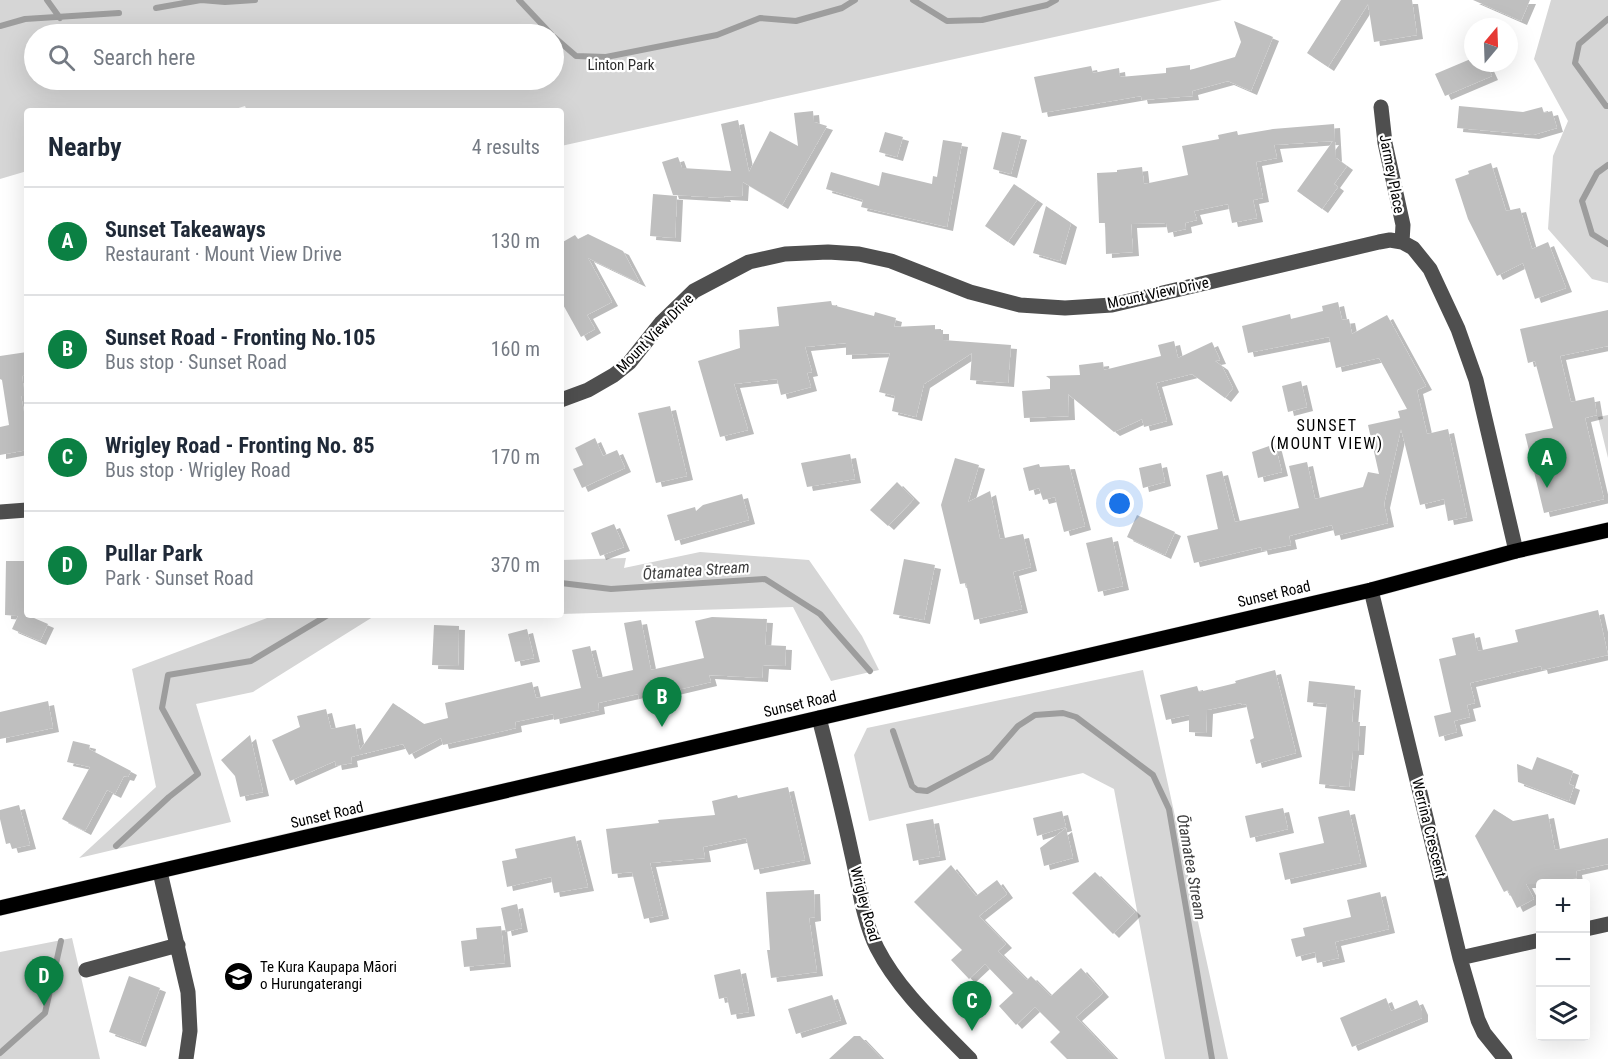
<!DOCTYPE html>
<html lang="en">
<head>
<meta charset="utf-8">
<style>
	body { margin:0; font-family:"Roboto Condensed",sans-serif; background:#f6f6f7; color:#1f2937 }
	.controls { position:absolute; right:18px; bottom:18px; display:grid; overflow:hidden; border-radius:6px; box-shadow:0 6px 24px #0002 }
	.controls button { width:54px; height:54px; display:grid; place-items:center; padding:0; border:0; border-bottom:2px solid #e0e1e3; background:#fff; color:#1f2937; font:30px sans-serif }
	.compass { position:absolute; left:1464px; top:18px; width:54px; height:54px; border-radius:50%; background:#fff; box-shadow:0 6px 24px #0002; rotate:19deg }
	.you { position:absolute; left:1120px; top:504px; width:21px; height:21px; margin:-15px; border:4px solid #fff; border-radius:50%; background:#1a73e8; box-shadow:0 0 0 9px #1a73e833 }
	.badge { display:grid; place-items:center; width:39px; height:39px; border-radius:50%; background:#0b8043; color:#fff; font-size:20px; font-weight:700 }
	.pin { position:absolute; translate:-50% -50px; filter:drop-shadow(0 2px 3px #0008) }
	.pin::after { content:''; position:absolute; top:32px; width:21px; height:18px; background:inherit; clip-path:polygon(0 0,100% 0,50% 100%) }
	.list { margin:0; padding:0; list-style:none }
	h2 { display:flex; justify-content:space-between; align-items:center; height:78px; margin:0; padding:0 24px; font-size:26px }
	h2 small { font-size:20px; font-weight:400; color:#747a83 }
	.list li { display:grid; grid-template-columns:39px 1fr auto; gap:18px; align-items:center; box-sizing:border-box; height:108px; padding:0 24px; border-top:2px solid #e0e1e3 }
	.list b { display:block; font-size:22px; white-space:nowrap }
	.list p { margin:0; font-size:20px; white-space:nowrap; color:#747a83 }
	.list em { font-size:20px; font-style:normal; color:#747a83 }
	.icon { flex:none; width:33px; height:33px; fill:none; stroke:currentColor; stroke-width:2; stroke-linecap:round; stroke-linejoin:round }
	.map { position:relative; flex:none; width:1608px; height:1059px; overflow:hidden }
	.search { position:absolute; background:#fff; box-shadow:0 6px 24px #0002; left:24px; top:24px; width:540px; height:66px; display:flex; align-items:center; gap:15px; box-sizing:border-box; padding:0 21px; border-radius:33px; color:#747a83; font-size:22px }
	.panel { position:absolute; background:#fff; box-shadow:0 6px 24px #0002; left:24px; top:108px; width:540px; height:510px; border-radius:6px }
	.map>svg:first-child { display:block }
</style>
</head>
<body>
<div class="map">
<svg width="1608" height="1059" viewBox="0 0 1608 1059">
	<defs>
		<filter id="shadow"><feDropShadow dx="6" dy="4" stdDeviation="0" flood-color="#0004"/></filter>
	</defs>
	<rect width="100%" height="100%" fill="#fff"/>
	<path fill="#d6d6d6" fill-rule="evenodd" d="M0,0H1222L561,146V111H247L245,106L229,111H27V171L0,179ZM34,34H554V80H34Z
		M1551,0H1608V283L1592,279L1548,229L1553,156L1568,121L1534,59Z
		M1608,415V458L1598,417Z
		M700,552L809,560L862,636L879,670L831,681L793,607L561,614V560L626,558L624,568Z
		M275,615H376L253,692L196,704L231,822L79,858L156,787L132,669Z
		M1143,670L1228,1059H1165L1114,789L1083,773L869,821L854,755L867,728Z
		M72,938L100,1059H0V952Z"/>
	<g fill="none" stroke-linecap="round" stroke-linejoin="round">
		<path stroke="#9d9d9d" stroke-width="6" d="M47,0L60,18
			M519,0L551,34
			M913,0L947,21L982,20L1047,5L1056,0
			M156,8L201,0L225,2L255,0
			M1608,19L1579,44L1575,63L1606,106H1608
			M0,26L25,19L119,13
			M554,37L576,56L606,57L717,35L760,18L796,21L842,8L855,0
			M1608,165L1597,173L1582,201L1592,234L1608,244
			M561,583L611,589L765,579L820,614L870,671
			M893,731L912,786L917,790L927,791L991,757L1018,726L1035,715L1063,713L1076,717L1153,775L1169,809L1212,1059
			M116,846L169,797L198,774L162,708L168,675L251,661L328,615
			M0,1053L45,1013L61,941"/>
	</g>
	<path fill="#bfbfbf" filter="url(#shadow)" d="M1341,0H1412L1417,35L1374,42L1368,4L1328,67L1307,53Z
		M1473,0H1530L1521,21Z
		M1234,21L1273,37L1251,91L1228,81L1192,91L1193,96L1142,100L1141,96L1042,113L1034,77L1091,66L1093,73L1119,68L1120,77L1166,73V68L1190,65V70L1235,57L1241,42Z
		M1473,58V63H1486L1492,76L1445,96L1435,74Z
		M1459,106L1523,112L1542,107L1544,113L1552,111L1557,128L1533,135L1457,128Z
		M813,111L814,122L827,126L782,205L743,182L742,197L724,196L725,198L673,195L662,162L678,157L682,168L731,171L721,124L738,120L749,172L770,131L798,146L794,113Z
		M1334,124L1336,158L1347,166L1334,184L1338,187L1322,209L1297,191L1333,141L1274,145L1277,158L1256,162L1263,198L1253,200L1257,218L1232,223L1228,204L1194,211L1197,220L1185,223L1186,229L1168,233L1166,223L1131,224L1133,252L1106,254L1105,223H1099L1097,173L1117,172V170L1142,167L1144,184L1188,175L1182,146L1219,139L1218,135L1237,131L1238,135L1273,129Z
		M885,132L903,137L897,157L879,152Z
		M1002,132L1021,136L1011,174L993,169Z
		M943,140L962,143L947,227L861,207L863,200L826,189L831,172L879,186L882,172L932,184L933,176L937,177Z
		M1491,163L1506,211L1520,208L1532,249L1548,242L1566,288L1535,299L1523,263L1497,276L1468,219L1455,179L1469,174L1468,171Z
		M1014,184L1037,200L1008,242L985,226Z
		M653,194L677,196L675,238L650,236Z
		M1046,206L1071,223L1060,261L1033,253Z
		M588,234L623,251L640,283L588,258L612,302L587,315L595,329L581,337L561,301V243L575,235L578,239Z
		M831,301L832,305L874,316L875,312L896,318L894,327L935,325V330H943V340L1011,345L1008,383L970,380L972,353L924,384L916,417L892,411L895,396L879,392L890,353L846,355V343L805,347L812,372L807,373L811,387L781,395L777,379L734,384L748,430L720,437L698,361L740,348L739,330L779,326L777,307Z
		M1338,302L1342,320L1349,319L1352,334L1387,315L1426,386L1417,390L1427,434L1448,429L1467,517L1448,521L1444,499L1420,505L1401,429L1384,504L1388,523L1335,536L1332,525L1289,536L1291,545L1262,551L1261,547L1194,563L1187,536L1218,529L1206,475L1222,471L1235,522L1299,508L1289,466L1307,462L1315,499L1363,487L1368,472L1379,474L1368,425L1400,418L1398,411L1407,409L1379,358L1336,368L1329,337L1248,353L1242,326L1290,314L1291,319L1323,311L1322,306Z
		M1608,310V346L1560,356L1571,402L1594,397L1597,415L1585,418L1604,499L1544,513L1525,434L1553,428L1535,361L1528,363L1520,329Z
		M1174,341L1178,358L1212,342L1220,360L1215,361L1222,366L1233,388L1225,398L1192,374L1156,383L1167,421L1144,427L1142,419L1114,432L1068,394L1069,416L1024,418L1022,391L1050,389V379L1046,376L1080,375L1079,365L1103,362L1104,370L1161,356L1158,345Z
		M27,352V375L22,376L25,396H21L27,428V450L0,455V427L9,425L2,380L0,379V356Z
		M1301,381L1307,407L1288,412L1282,386Z
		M670,406L687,476L656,483L638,413Z
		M595,438L603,456L617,450L625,468L582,488L573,469L583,465L575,448Z
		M1275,444L1282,472L1258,478L1252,452Z
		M850,454L855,479L807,487L801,463Z
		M955,458L979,465L968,502L990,491L1000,539L1023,534L1031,567L1013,572L1022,609L974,620L966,583L960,584L941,505Z
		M1161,463L1165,482L1143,488L1139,468Z
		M1039,464L1040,467L1069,465L1085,526L1064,532L1055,497L1043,500L1039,488L1029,491L1023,468Z
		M897,482L914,499L888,526L870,510Z
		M742,494L749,520L675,541L667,515L695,507L696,511L703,505Z
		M1137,515L1175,532L1165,555L1127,537Z
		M614,524L624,547L600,556L591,533Z
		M1112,537L1123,586L1098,592L1086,543Z
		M904,559L935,565L924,620L893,614Z
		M6,561H27V615L48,624L40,641L12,629L18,616L5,615Z
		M1598,610L1608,655L1542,670L1541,666L1470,683L1475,703L1467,705L1470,717L1454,721L1457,732L1439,737L1434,716L1451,712L1439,659L1456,655L1452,638L1474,633L1478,651L1518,642L1515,630Z
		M712,617L767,619L765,645L786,646L785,666L763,665L762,678L709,675L711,682L639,699L638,694L598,703L599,710L554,720L553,714L515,722L516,728L443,745L441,738L409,755L403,744L351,757L352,763L336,766L335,761L290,781L272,740L300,727L297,716L326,709L331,729L355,724L360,750L393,703L424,724L448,718L445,703L532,682L536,698L581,688L572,650L590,646L598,678L633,670L624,623L641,620L651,670L704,658L695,621Z
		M434,625L459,626L458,666L432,665Z
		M527,629L534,658L515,662L508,634Z
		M1275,670L1296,753L1256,764L1250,740L1254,738L1246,704L1242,705L1241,703L1207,710L1206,733L1189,732V715L1166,720L1160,695L1197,686L1199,692L1236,683L1235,681Z
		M1309,681L1355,686L1352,722H1360L1358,751H1353L1349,787L1319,784L1327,704L1307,702Z
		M48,701L53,728L0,739V712Z
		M250,735L263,792L240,797L235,776L221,760Z
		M73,741L90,745L89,749L131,771L128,777L124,776L115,794L107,790L85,831L62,819L90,767L67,762Z
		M1537,757L1573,771L1569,784L1574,786L1569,801L1518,782L1517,764L1532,770Z
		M788,787L805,860L754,870L746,838L703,847L705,858L650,863L663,915L644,919L632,872L612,874L606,829L659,823L658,820L715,815L712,801L737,795L738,798Z
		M19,805L30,845L12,849L10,843L6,844L0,819V810Z
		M1283,808L1288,829L1250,838L1245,816Z
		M1494,809L1513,821L1548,814L1555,850L1608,838V864L1576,871L1577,878L1552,884H1526L1534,899L1517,908L1508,890L1504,892L1475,836Z
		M1349,810L1361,863L1285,880L1279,853L1324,843L1318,817Z
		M1062,811L1066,827L1037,836L1033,818Z
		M933,819L940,856L913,861L906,824Z
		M1066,828L1073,858L1044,866L1040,848Z
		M575,836L588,887L554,893L551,877L507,887L502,861L517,858L515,849Z
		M951,865L976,896L997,880L1007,894L979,916L1006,944L998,951L1027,980L1031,976L1051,996L1081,968L1103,993L1076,1017L1116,1059H1067L1050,1042L1060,1032L1035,1007L1016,1025L999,1006L1013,993L985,964L969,979L951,960L962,950L914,902Z
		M1095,872L1135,912L1113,934L1072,893Z
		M814,890L815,917L809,918L817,972L771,978L767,950H770L766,892Z
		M1380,892L1389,929L1335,942L1339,958L1317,963L1315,952L1296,957L1291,939L1305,936L1303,928L1351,917L1347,900Z
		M517,904L522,928L506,932L501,908Z
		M501,926L505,963L464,967L461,941L477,939L476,928Z
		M740,969L749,1012L731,1015L727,997L719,999L714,975Z
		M129,976L160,988L140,1043L109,1032Z
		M832,995L841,1020L796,1034L788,1009Z
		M1386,998L1391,1011L1417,1000L1422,1011V1018L1352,1047L1340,1018Z
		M854,1036H860L882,1059H829Z"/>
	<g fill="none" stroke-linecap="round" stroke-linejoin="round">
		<defs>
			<path id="major" d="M0,908L1371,590L1516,551L1608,530"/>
		</defs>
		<use href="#major" stroke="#dbdbdb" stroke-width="16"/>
		<path stroke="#4f4f4f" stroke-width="15" d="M1381,107L1385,143L1403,225L1402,242
			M561,400L588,390L614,375L629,363L661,323L694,291L749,262L785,254L828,252L859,254L891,261L970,292L1020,305L1065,308L1112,305L1379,242L1390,240L1402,242L1413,248L1430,269L1458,329L1476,380L1516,551
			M0,512L27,510
			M1371,590L1460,958L1478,1020L1484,1033L1505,1059
			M819,718C831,764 842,809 852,855C859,885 863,920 877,948C899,991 937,1025 970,1059
			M160,872L188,992L190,1031L186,1059
			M1586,929L1608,924
			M1460,958L1540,940
			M86,970L178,945"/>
		<use href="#major" stroke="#000" stroke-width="15"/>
	</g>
	<defs>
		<symbol id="school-disc" viewBox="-11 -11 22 22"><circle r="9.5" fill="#000" stroke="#fff"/><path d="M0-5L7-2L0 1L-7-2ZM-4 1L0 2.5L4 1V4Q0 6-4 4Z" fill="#fff"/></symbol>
	</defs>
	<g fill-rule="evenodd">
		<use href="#school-disc" x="222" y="960" width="33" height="33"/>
	</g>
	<g text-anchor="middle" stroke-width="4.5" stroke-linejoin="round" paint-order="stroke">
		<g font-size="15" fill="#2d2d2d" stroke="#fff">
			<text x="621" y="70">Linton Park</text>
		</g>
		<g font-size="15" fill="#000" stroke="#fff">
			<text transform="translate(1392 174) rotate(79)" y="5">Jarmey Place</text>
			<text transform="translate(1158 293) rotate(-12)" y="5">Mount View Drive</text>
			<text transform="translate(655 333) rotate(-46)" y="5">Mount View Drive</text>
			<text transform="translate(1274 594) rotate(-13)" y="5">Sunset Road</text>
			<text transform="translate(800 704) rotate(-13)" y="5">Sunset Road</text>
			<text transform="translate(327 815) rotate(-13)" y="5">Sunset Road</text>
			<text transform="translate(1429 828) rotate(76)" y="5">Werrina Crescent</text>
			<text transform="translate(865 904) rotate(75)" y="5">Wrigley Road</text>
		</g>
		<g font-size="15" fill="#000" stroke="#fff" text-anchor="start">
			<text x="260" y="972">Te Kura Kaupapa Māori<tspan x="260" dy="17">o Hurungaterangi</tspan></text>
		</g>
		<g font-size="16" letter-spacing="1.5" fill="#000" stroke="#fff">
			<text x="1327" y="431">SUNSET<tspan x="1327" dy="18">(MOUNT VIEW)</tspan></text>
		</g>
		<g font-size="16" font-style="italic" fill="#3e3e3e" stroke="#fff">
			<text transform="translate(696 570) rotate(-4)" y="6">Ōtamatea Stream</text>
			<text transform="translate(1192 867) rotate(80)" y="6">Ōtamatea Stream</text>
		</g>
	</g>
</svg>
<div class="controls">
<button>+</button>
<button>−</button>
<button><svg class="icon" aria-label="layers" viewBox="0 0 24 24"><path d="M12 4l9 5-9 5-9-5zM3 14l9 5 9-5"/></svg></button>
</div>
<svg class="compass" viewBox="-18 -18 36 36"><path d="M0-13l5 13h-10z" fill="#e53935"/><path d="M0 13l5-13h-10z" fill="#747a83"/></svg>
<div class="you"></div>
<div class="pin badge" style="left:1547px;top:488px">A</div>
<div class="pin badge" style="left:662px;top:727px">B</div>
<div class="pin badge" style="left:972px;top:1031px">C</div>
<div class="pin badge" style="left:44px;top:1006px">D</div>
<div class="search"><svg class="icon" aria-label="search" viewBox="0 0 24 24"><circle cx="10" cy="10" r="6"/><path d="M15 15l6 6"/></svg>Search here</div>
<section class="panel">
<h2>Nearby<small>4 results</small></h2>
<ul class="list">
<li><span class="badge">A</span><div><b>Sunset Takeaways</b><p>Restaurant · Mount View Drive</p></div><em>130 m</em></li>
<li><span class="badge">B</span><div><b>Sunset Road - Fronting No.105</b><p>Bus stop · Sunset Road</p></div><em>160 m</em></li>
<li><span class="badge">C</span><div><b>Wrigley Road - Fronting No. 85</b><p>Bus stop · Wrigley Road</p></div><em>170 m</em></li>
<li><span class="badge">D</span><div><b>Pullar Park</b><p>Park · Sunset Road</p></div><em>370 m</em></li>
</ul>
</section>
</div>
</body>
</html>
